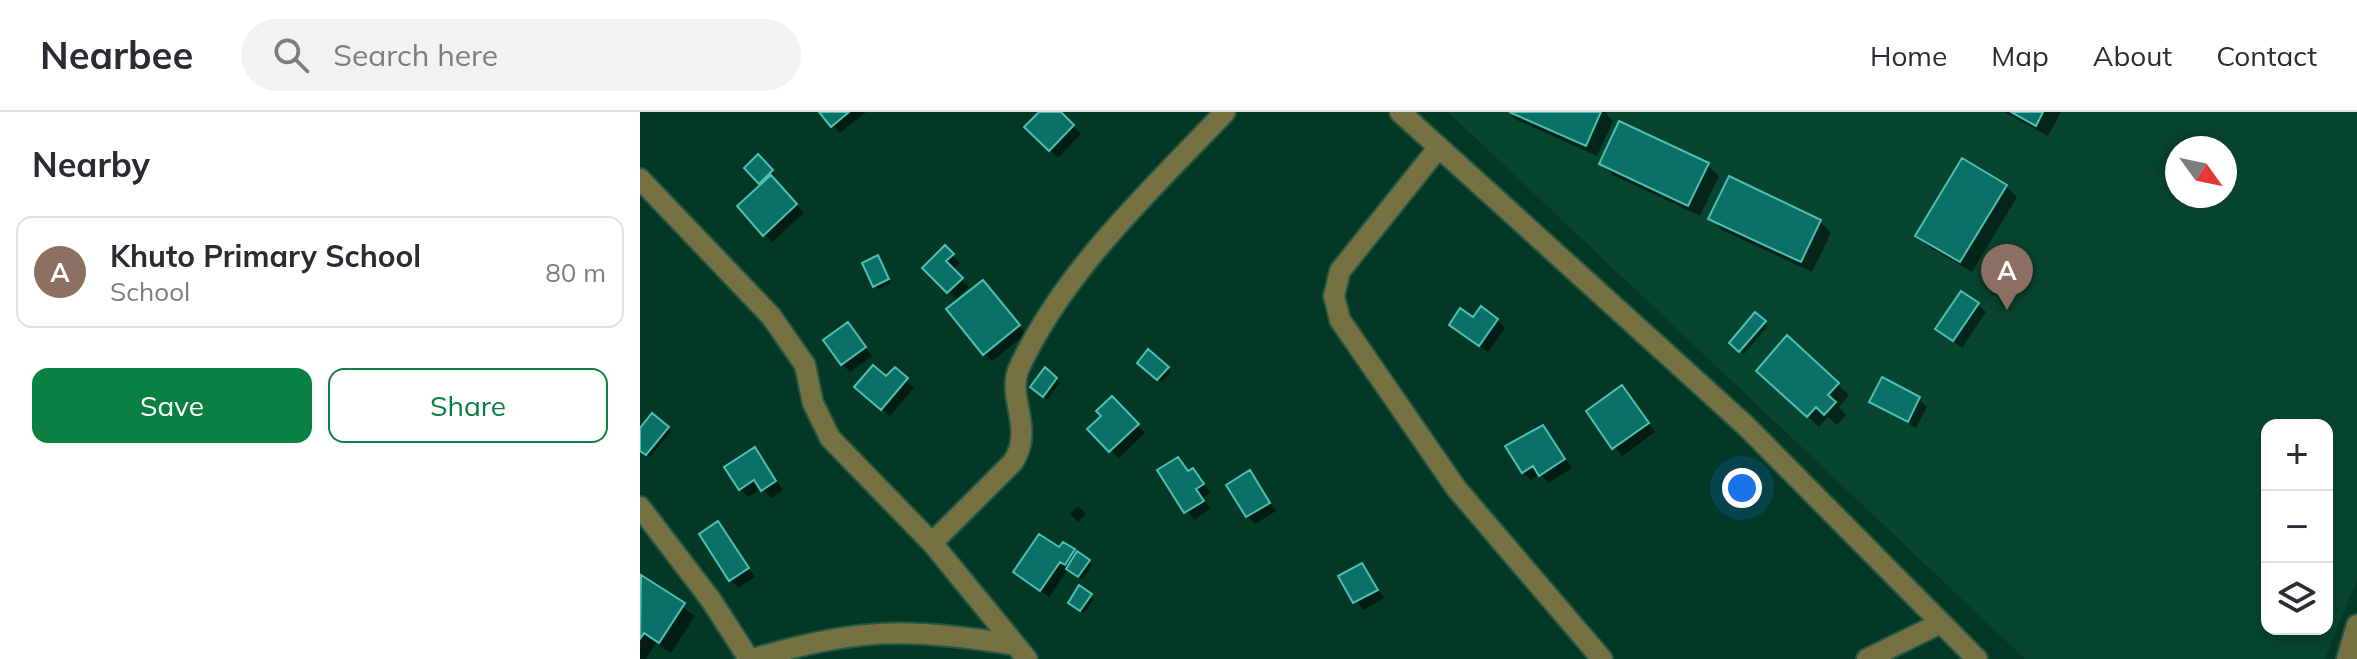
<!DOCTYPE html>
<html lang="en">
<head>
<meta charset="utf-8">
<style>
	body { margin:0; font-family:Mulish,sans-serif; background:#f2f2f3; color:#2b2b33 }
	.controls { position:absolute; right:24px; bottom:24px; display:grid; overflow:hidden; border-radius:16px; box-shadow:0 4px 12px #0003 }
	.controls button { width:72px; height:72px; display:grid; place-items:center; padding:0; border:0; border-bottom:2px solid #e1e1e2; background:#fff; color:#2b2b33; font:40px sans-serif }
	.compass { position:absolute; left:1525px; top:24px; width:72px; height:72px; border-radius:50%; background:#fff; box-shadow:0 4px 12px #0003; rotate:123deg }
	.you { position:absolute; left:1102px; top:376px; width:28px; height:28px; margin:-20px; border:6px solid #fff; border-radius:50%; background:#1a73e8; box-shadow:0 0 0 12px #1a73e833 }
	.badge { display:grid; place-items:center; width:52px; height:52px; border-radius:50%; background:#0b8043; color:#fff; font-size:26px; font-weight:700 }
	.pin { position:absolute; translate:-50% -66px; filter:drop-shadow(0 2px 4px #0008) }
	.pin::after { content:''; position:absolute; top:42px; width:28px; height:24px; background:inherit; clip-path:polygon(0 0,100% 0,50% 100%) }
	.list { margin:0; padding:0; list-style:none }
	h2 { display:flex; justify-content:space-between; align-items:center; height:104px; margin:0; padding:0 32px; font-size:34px }
	h2 small { font-size:26px; font-weight:400; color:#7c7c81 }
	.list li { display:grid; grid-template-columns:52px 1fr auto; gap:24px; align-items:center; box-sizing:border-box; height:112px; margin:0 16px 16px; padding:0 16px; border:2px solid #e1e1e2; border-radius:16px }
	.list b { display:block; font-size:30px; white-space:nowrap }
	.list p { margin:0; font-size:26px; white-space:nowrap; color:#7c7c81 }
	.list em { font-size:26px; font-style:normal; color:#7c7c81 }
	.actions { display:flex; gap:16px; padding:24px 32px }
	.actions a { flex:1; padding:18px 0; border:2px solid #0b8043; border-radius:16px; text-align:center; font-size:28px; color:#0b8043 }
	.actions .main { background:#0b8043; color:#fff }
	.icon { flex:none; width:44px; height:44px; fill:none; stroke:currentColor; stroke-width:2; stroke-linecap:round; stroke-linejoin:round }
	.map { position:relative; flex:none; width:1717px; height:547px; overflow:hidden }
	header { display:flex; align-items:center; gap:48px; box-sizing:border-box; height:112px; padding:0 40px; background:#fff; border-bottom:2px solid #e1e1e2 }
	header strong { font-size:38px }
	nav { display:flex; gap:44px; margin-inline-start:auto; font-size:28px }
	.search { width:560px; height:72px; background:#f2f2f3; display:flex; align-items:center; gap:20px; box-sizing:border-box; padding:0 28px; border-radius:44px; color:#7c7c81; font-size:30px }
	main { display:flex }
	aside { flex:1; background:#fff }
	.map>svg:first-child { display:block }
</style>
</head>
<body>
<header>
<strong>Nearbee</strong>
<div class="search"><svg class="icon" aria-label="search" viewBox="0 0 24 24"><circle cx="10" cy="10" r="6"/><path d="M15 15l6 6"/></svg>Search here</div>
<nav><a>Home</a><a>Map</a><a>About</a><a>Contact</a></nav>
</header>
<main>
<aside>
<h2>Nearby<small></small></h2>
<ul class="list">
<li><span class="badge" style="background:#8d6e63">A</span><div><b>Khuto Primary School</b><p>School</p></div><em>80 m</em></li>
</ul>
<div class="actions"><a class="main">Save</a><a>Share</a></div>
</aside>
<div class="map">
<svg width="1717" height="547" viewBox="0 0 1717 547">
	<rect width="100%" height="100%" fill="#023825"/>
	<path fill="#074530" fill-rule="evenodd" d="M808,0H1717V467L1685,547H1385ZM1537,36H1585V84H1537ZM1627,313H1687V517H1627Z"/>
	<path fill="#0007" d="M181,0H226L200,21Z
		M401,0H418L441,22L418,46L387,15Z
		M868,0H965L973,9L957,44L875,7Z
		M1364,0H1421L1408,24Z
		M118,45L135,63L131,66L164,101L132,130L124,122L123,73L107,56Z
		M961,51L1067,53L1079,64L1060,104L973,63Z
		M1366,74L1377,85L1332,160L1289,135L1278,123Z
		M1071,106L1180,109L1191,121L1172,160L1082,118Z
		M305,136L320,151L312,158L329,175L316,187L285,156Z
		M238,146L251,171L238,177L234,173Z
		M351,178L386,222L352,249L344,242Z
		M1338,192L1346,200L1322,236L1298,217Z
		M1115,203L1128,214L1104,242L1091,231Z
		M833,208H857L865,216L848,240L811,213Z
		M208,212L232,244L210,260L202,252Z
		M1147,226L1209,283L1199,295L1206,303L1197,313L1188,305L1179,315L1130,270Z
		M508,240L531,260L521,270L500,251Z
		M255,258L274,276L250,304L225,283Z
		M405,258L420,271L407,287L396,278Z
		M982,276L1015,320L982,344L949,299Z
		M472,287L505,321L479,346L450,317L464,304Z
		M1279,287L1287,295L1276,316L1232,290Z
		M12,304L31,320L10,345L0,337V319Z
		M903,316L932,356L909,371L900,362L891,368L883,360Z
		M114,337L143,378L131,386L122,376L108,385L100,377Z
		M538,347L549,360L553,358L561,366L570,381L563,386L570,397L554,408L520,358Z
		M610,361L636,399L615,412L608,404Z
		M438,394L446,402L438,410L430,402Z
		M78,412L115,465L98,476L91,468Z
		M424,432L452,453L442,467L428,457L409,485L376,460Z
		M722,453L744,486L723,498L701,465Z
		M2,466L55,504L31,541L16,531L6,547H0Z
		M451,483L454,487L444,501L434,494Z"/>
	<path fill="#0b7066" stroke="#4dc0b1" stroke-width="2" d="M179,0H209L191,15Z
		M399,0H421L434,13L409,39L384,15Z
		M869,0H961L946,34Z
		M1371,0H1403L1396,14Z
		M979,9L1069,51L1048,94L959,52Z
		M118,42L133,58L119,72L104,56Z
		M1322,46L1367,73L1320,150L1275,124Z
		M131,63L157,92L123,124L97,94Z
		M1089,64L1181,108L1161,150L1068,107Z
		M305,133L314,142L306,149L323,166L307,181L282,156Z
		M238,143L249,167L233,175L222,151Z
		M343,168L380,213L343,243L306,197Z
		M1321,179L1339,191L1313,229L1295,217Z
		M841,194L858,207L839,234L809,213L820,196L833,205Z
		M1115,200L1126,209L1099,240L1089,231Z
		M208,210L226,235L201,253L183,228Z
		M1147,223L1199,271L1188,283L1196,290L1184,303L1176,295L1167,305L1116,259Z
		M508,237L529,255L517,268L497,251Z
		M233,253L246,264L255,255L268,266L241,298L214,275Z
		M405,255L417,266L403,285L390,275Z
		M1242,265L1280,285L1268,310L1229,290Z
		M982,273L1009,311L972,337L946,299Z
		M472,284L499,312L469,340L447,317L461,304L456,299Z
		M12,301L29,315L6,343L0,339V316Z
		M903,313L925,347L899,364L893,354L882,361L865,334Z
		M115,335L136,369L121,379L114,368L99,378L84,355Z
		M538,345L548,359L553,356L564,372L556,377L564,389L544,401L517,358Z
		M610,358L630,391L606,405L586,373Z
		M78,409L109,456L89,469L59,422Z
		M399,422L419,435L423,430L435,437L425,453L420,450L400,479L373,460Z
		M437,439L450,448L438,465L426,457Z
		M722,451L738,478L713,491L698,464Z
		M1,463L45,491L19,531L4,521L0,527Z
		M439,473L452,482L440,499L428,491Z"/>
	<g fill="none" stroke-linecap="round" stroke-linejoin="round">
		<defs>
			<path id="street" d="M760,0L1105,313L1337,547
				M799,35L700,159L694,184L700,208L816,376L962,547
				M0,67L131,204L165,253L173,291L190,326L292,431L387,547
				M0,395L71,488L109,547
				M292,431L373,350C395,316 366,286 379,256C425,157 511,78 585,0
				M113,547C215,516 270,515 375,533
				M1227,547L1301,511
				M1707,547L1717,513"/>
		</defs>
		<use href="#street" stroke="#235743" stroke-width="24"/>
		<use href="#street" stroke="#757142" stroke-width="20"/>
	</g>
</svg>
<div class="controls">
<button>+</button>
<button>−</button>
<button><svg class="icon" aria-label="layers" viewBox="0 0 24 24"><path d="M12 4l9 5-9 5-9-5zM3 14l9 5 9-5"/></svg></button>
</div>
<svg class="compass" viewBox="-18 -18 36 36"><path d="M0-13l5 13h-10z" fill="#e53935"/><path d="M0 13l5-13h-10z" fill="#7c7c81"/></svg>
<div class="you"></div>
<div class="pin badge" style="left:1367px;top:198px;background:#8d6e63">A</div>
</div>
</main>
</body>
</html>
